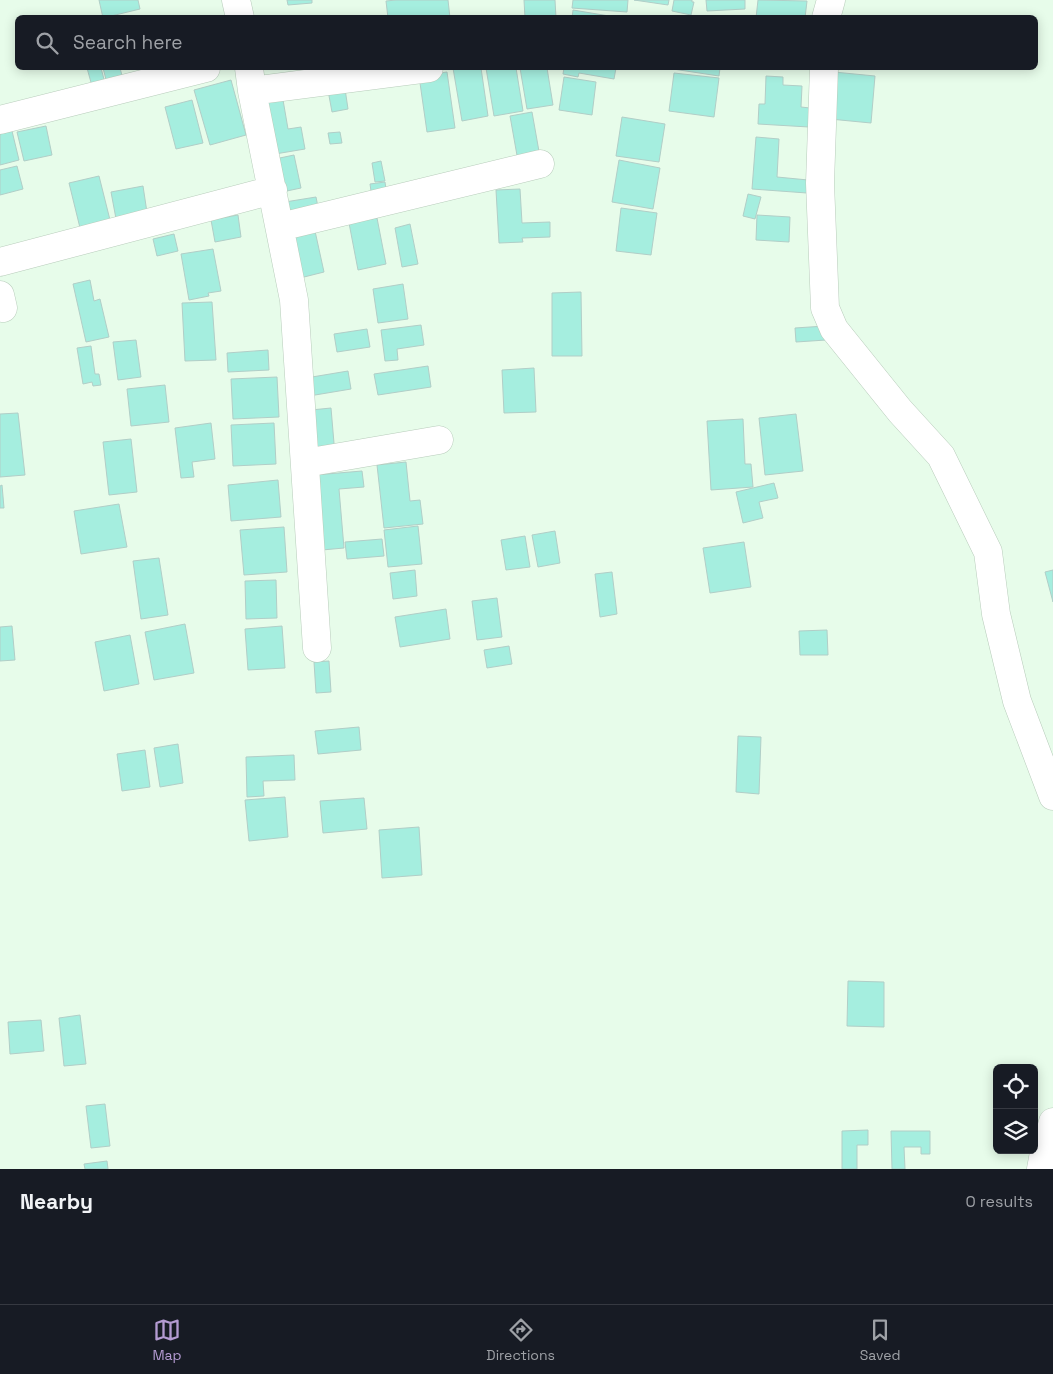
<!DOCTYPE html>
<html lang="en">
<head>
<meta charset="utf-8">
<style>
	body { margin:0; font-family:"Space Grotesk",sans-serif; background:#20242c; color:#f1f3f6 }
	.controls { position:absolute; right:15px; bottom:15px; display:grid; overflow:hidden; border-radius:8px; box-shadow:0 2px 12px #0003 }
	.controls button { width:45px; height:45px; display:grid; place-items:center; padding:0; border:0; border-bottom:1px solid #363941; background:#171b24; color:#f1f3f6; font:25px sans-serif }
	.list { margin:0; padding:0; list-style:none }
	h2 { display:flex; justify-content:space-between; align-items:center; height:65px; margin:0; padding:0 20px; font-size:21px }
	h2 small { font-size:16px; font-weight:400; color:#9ea1a6 }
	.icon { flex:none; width:28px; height:28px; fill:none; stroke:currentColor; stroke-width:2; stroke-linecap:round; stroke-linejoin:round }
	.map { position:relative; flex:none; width:1053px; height:1169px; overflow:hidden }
	.search { position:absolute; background:#171b24; box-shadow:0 2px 12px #0003; left:15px; right:15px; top:15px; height:55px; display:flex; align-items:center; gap:12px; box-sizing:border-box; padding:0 18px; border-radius:8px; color:#9ea1a6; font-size:19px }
	.sheet { height:135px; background:#171b24 }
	nav { display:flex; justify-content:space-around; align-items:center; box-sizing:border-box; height:70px; border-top:1px solid #363941; background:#171b24; font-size:14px; color:#9ea1a6 }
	nav a { display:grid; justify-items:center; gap:2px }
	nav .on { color:#b49bd2 }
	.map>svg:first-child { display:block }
</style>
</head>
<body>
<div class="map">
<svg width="1053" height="1169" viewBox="0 0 1053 1169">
	<rect width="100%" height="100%" fill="#e7fcea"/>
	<path fill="#a5eedf" stroke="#b1cec7" d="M99,0H138L140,9L103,18Z
		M287,0H312V3L288,5Z
		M396,0H448L450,18H388L386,1Z
		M524,0H555L556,18H525Z
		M573,0H628L627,12L572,8Z
		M634,0H669L668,5Z
		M674,0H692V2H694L691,15L672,11Z
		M706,0H745V9L707,11Z
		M758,0L807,1L805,18H756Z
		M573,10L621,18H572Z
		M87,68H101L105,83L92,86Z
		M103,68H120L124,83L108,87Z
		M453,68H481L488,116L462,121Z
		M486,68H516L523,111L494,116Z
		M520,68H547L553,105L527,109Z
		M564,68H616L614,79L579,73L578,77L563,74Z
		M673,68H720L719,76L673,69Z
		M447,72L455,128L427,132L419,76Z
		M834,72L875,76L871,123L830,119Z
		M674,73L719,78L714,117L669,111Z
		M766,76L783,77V85L802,86L801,107L810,108L809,127L758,124L759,104H765Z
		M564,77L596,82L592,115L559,110Z
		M231,80L246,135L210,145L194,90Z
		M344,82L348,109L332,112L327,85Z
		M282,94L288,129L301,127L305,149L275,154L265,98Z
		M192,100L203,143L176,149L165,107Z
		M532,112L540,157L518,161L510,116Z
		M622,117L665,124L659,162L616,156Z
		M46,126L52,155L24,161L17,132Z
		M12,131L19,160L0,165V134Z
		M340,132L342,143L330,144L328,133Z
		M756,137L779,139L777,177L808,180L807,193L752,189Z
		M294,155L301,188L282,192L275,159Z
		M619,160L660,168L653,209L612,202Z
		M381,161L385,181L375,182L372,163Z
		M17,166L23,189L0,195V170Z
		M99,176L112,228L82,236L69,183Z
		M385,182L387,196L372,198L370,184Z
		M143,186L148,219L117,224L111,192Z
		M520,189L522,223L550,222V237L522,238L523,242L499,243L496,190Z
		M748,194L761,197L755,219L743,216Z
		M316,197L319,212L288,217L285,202Z
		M621,208L657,213L651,255L616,251Z
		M238,215L241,237L215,242L211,220Z
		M757,215L790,217L789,242L756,240Z
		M377,218L386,264L358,270L349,223Z
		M410,224L418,264L402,267L395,228Z
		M315,231L324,272L300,278L291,236Z
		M174,234L178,251L157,256L153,239Z
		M213,249L221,291L208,293L209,296L189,300L181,254Z
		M90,280L94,301L100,299L109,337L86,342L73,284Z
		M403,284L408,319L378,323L373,289Z
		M581,292L582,356H552V293Z
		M212,302L216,360L185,361L182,303Z
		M421,325L424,345L397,349L398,360L385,361L381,330Z
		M825,326L826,340L796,342L795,328Z
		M367,329L370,347L337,352L334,334Z
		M136,340L141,377L118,380L113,342Z
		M91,346L95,374H99L101,385L93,386L92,382L83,384L77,348Z
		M268,350L269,370L228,372L227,353Z
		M428,366L431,387L378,395L374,374Z
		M534,368L536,412L504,413L502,370Z
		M348,371L351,389L309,396L306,378Z
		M277,377L279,417L233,419L231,379Z
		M165,385L169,422L131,426L127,389Z
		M331,408L335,455L315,457L311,410Z
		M18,413L25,475L0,477V414Z
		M796,414L803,471L765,475L759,418Z
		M743,419L745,464H751L753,487L711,490L707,421Z
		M211,423L215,459L192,462L194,477L181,478L175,428Z
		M274,423L276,464L233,466L231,425Z
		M131,439L137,492L109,495L103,442Z
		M406,462L410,501L420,500L423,524L384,528L377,465Z
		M362,471L364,487L339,489L344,548L322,550L315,475Z
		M278,480L281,517L231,521L228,485Z
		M774,483L778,498L759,502L763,518L743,523L736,492Z
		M2,485L4,508H0V486Z
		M119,504L127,547L81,554L74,511Z
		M418,526L422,564L388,567L384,530Z
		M284,527L287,572L244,575L240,530Z
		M555,531L560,563L538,567L532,535Z
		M525,536L530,567L506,570L501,540Z
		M382,539L384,556L347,559L345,542Z
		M744,542L751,587L710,593L703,548Z
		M159,558L168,615L141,619L133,561Z
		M415,570L417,596L393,599L390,573Z
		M1053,570V602L1045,572Z
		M612,572L617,614L600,617L595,574Z
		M276,580L277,618L246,619L245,581Z
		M497,598L502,637L477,640L472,601Z
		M446,609L450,639L400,647L395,617Z
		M185,624L194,673L154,680L145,632Z
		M12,626L15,660L0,661V627Z
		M282,626L285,668L248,670L245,629Z
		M827,630L828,655H800L799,631Z
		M130,635L139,684L104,691L95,642Z
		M509,646L512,664L487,668L484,650Z
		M329,661L331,692L316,693L314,662Z
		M359,727L361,750L318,754L315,731Z
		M738,736L761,737L759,794L736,792Z
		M178,744L183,783L160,787L154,748Z
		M145,750L150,787L122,791L117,754Z
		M294,755L295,780L263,781L264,796L247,797L246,757Z
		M285,797L288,837L249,841L245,800Z
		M364,798L367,829L323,833L320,801Z
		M419,827L422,875L382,878L379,830Z
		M848,981L884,982V1027L847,1026Z
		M80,1015L86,1064L64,1066L59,1018Z
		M41,1020L44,1051L10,1054L8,1022Z
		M105,1104L110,1146L91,1148L86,1106Z
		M868,1130V1145H857V1169H842V1131Z
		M891,1131H930V1154H921V1147H904L905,1169H892Z
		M107,1161L108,1169H85L84,1164Z"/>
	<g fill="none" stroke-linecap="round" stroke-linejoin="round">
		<defs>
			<path id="minor" d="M236,0L240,18
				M826,18L831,0
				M249,68L252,91L294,300L317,648
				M824,68L820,183L825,308L834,329L900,411L941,456L988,552L996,614L1017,701L1053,796
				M252,91L429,68
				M0,120L206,68
				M280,227L540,164
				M0,262L273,190
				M0,295L3,308
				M305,463L439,440
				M1041,1169L1043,1158L1053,1122"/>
		</defs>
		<use href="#minor" stroke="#b8ccbb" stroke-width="29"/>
		<use href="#minor" stroke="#fff" stroke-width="28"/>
	</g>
</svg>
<div class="controls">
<button><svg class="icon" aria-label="locate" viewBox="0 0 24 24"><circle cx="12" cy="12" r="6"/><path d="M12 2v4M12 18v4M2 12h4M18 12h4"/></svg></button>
<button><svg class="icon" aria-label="layers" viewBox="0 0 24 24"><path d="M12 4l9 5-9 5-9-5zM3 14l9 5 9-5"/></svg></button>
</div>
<div class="search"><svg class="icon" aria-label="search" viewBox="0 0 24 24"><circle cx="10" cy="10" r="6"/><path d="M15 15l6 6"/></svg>Search here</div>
</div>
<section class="sheet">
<h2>Nearby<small>0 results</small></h2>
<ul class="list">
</ul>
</section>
<nav>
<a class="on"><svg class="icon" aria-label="map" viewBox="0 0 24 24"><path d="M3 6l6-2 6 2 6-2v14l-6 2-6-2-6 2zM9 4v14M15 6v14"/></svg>Map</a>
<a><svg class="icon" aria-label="directions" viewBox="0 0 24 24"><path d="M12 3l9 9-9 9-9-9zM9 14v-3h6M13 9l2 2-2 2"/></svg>Directions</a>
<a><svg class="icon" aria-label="saved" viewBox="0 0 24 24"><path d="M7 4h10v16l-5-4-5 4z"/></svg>Saved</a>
</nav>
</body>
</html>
